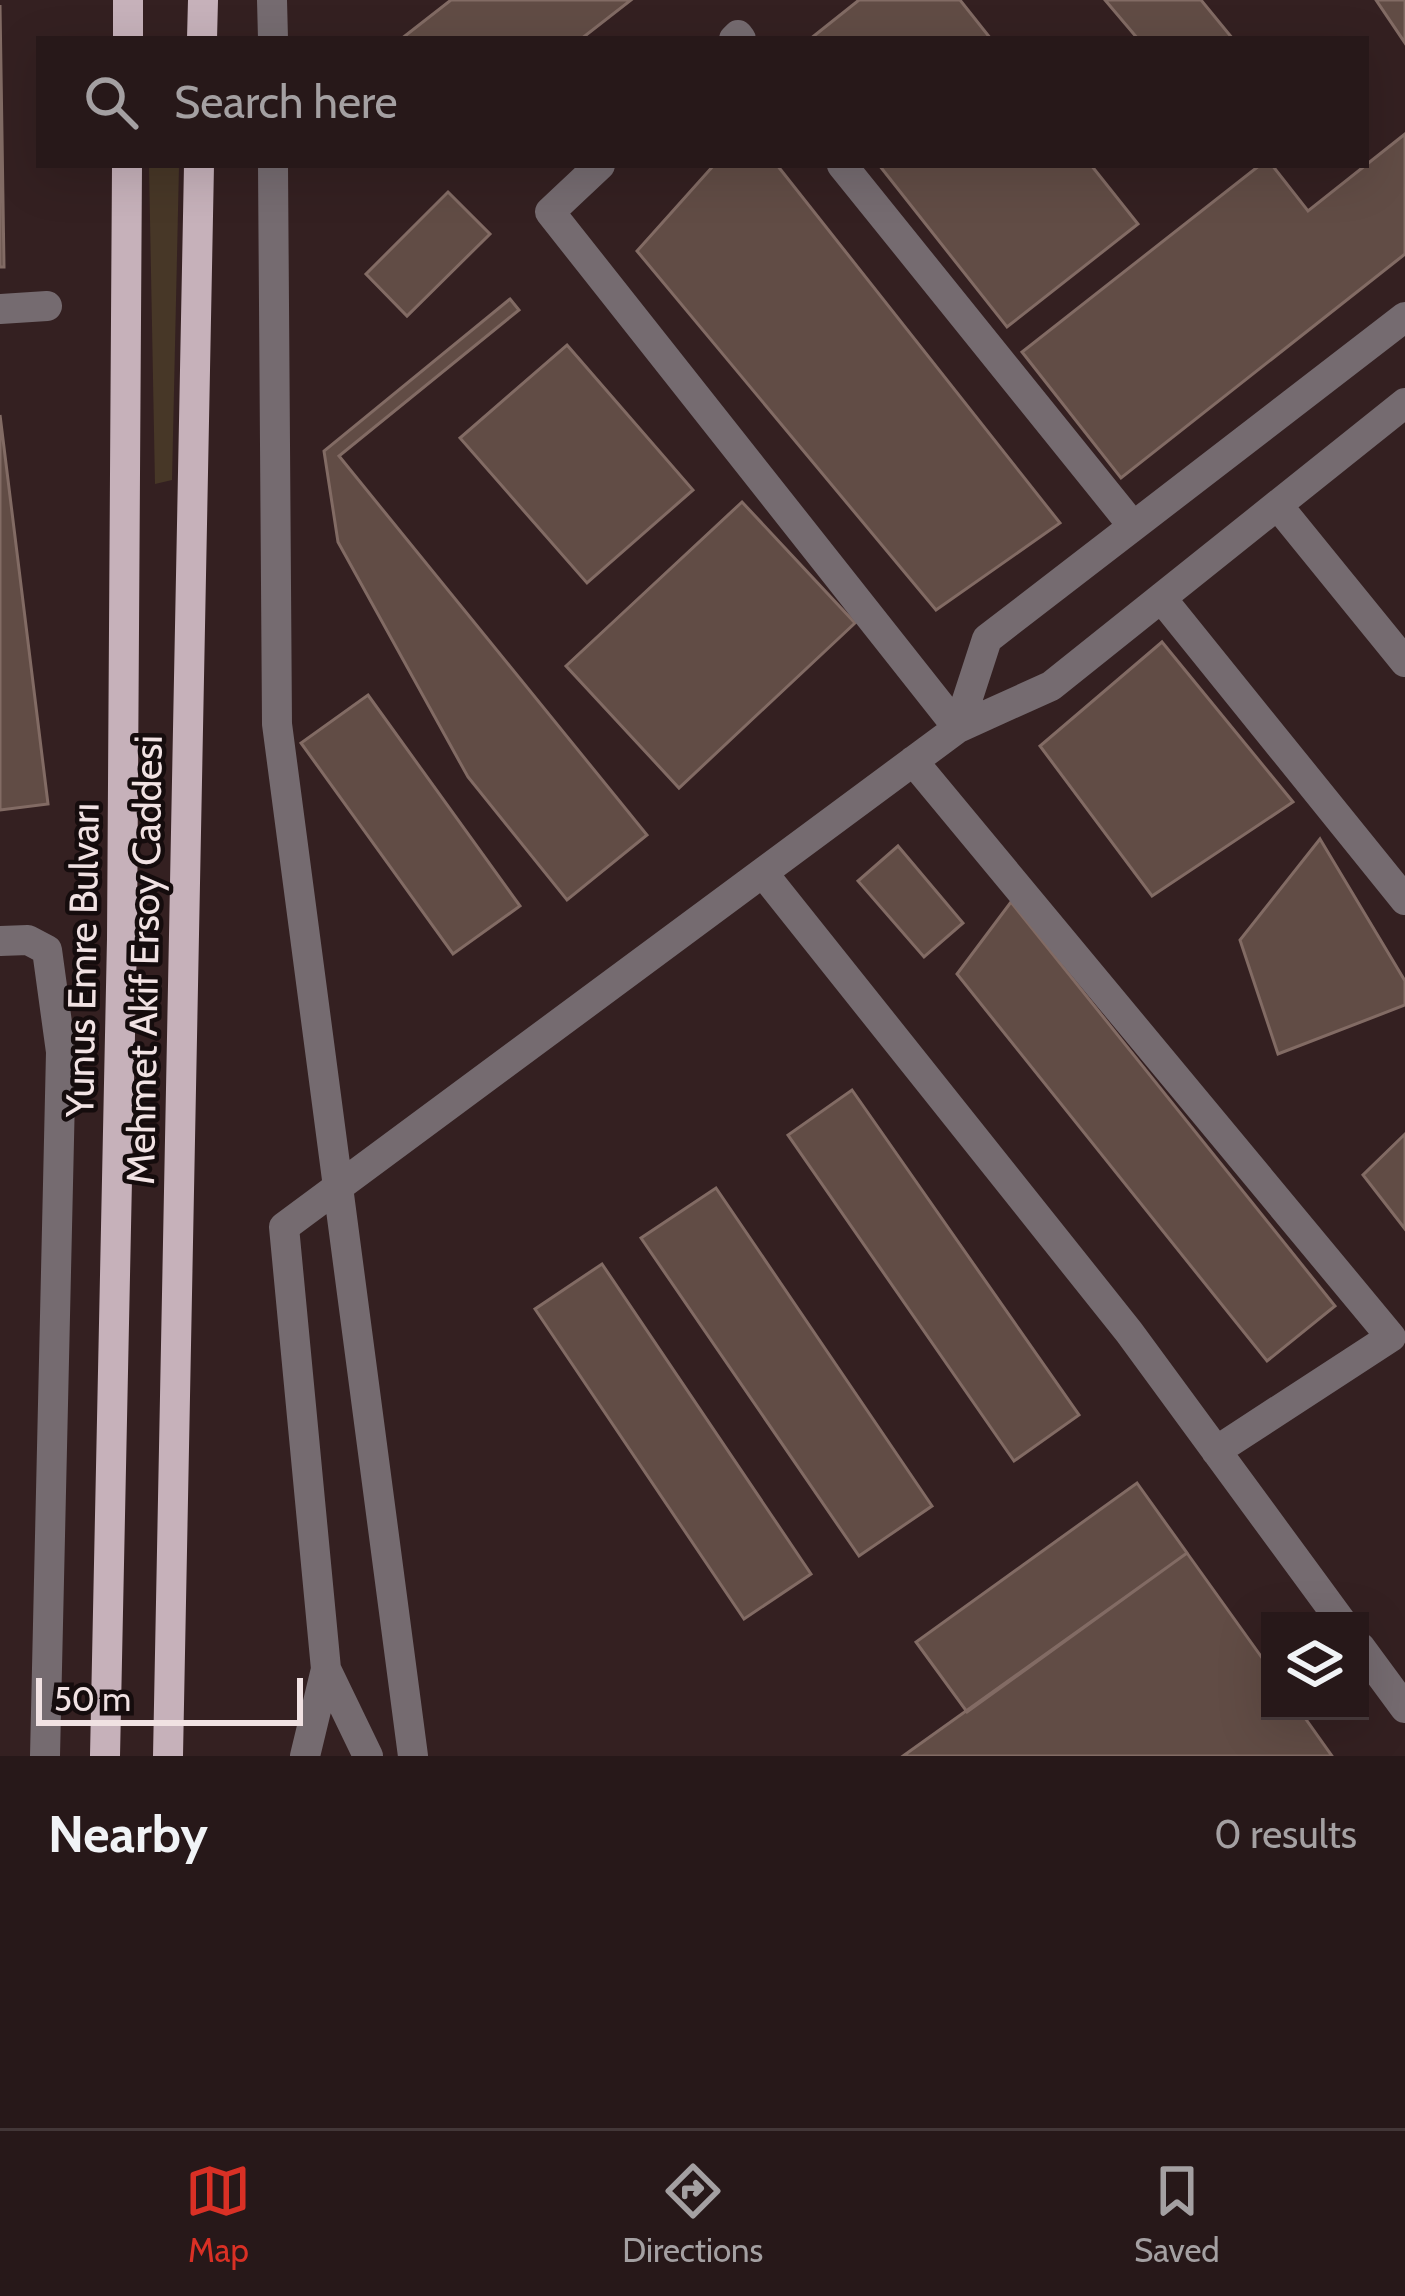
<!DOCTYPE html>
<html lang="en">
<head>
<meta charset="utf-8">
<style>
	body { margin:0; font-family:Cabin,sans-serif; background:#2f2122; color:#f1f3f6 }
	.controls { position:absolute; right:36px; bottom:36px; display:grid; overflow:hidden; border-radius:0px; box-shadow:0 12px 48px #0002 }
	.controls button { width:108px; height:108px; display:grid; place-items:center; padding:0; border:0; border-bottom:3px solid #433738; background:#271819; color:#f1f3f6; font:60px sans-serif }
	.scale { position:absolute; left:36px; bottom:30px; width:267px; box-sizing:border-box; padding-left:12px; border:6px solid #f1e2e3; border-top:0; font-size:33px; line-height:42px; white-space:nowrap; color:#f1e2e3; -webkit-text-stroke:9px #150c0d; paint-order:stroke }
	.list { margin:0; padding:0; list-style:none }
	h2 { display:flex; justify-content:space-between; align-items:center; height:156px; margin:0; padding:0 48px; font-size:51px }
	h2 small { font-size:39px; font-weight:400; color:#a4a0a2 }
	.icon { flex:none; width:66px; height:66px; fill:none; stroke:currentColor; stroke-width:2; stroke-linecap:round; stroke-linejoin:round }
	.map { position:relative; flex:none; width:1405px; height:1756px; overflow:hidden }
	.search { position:absolute; background:#271819; box-shadow:0 12px 48px #0002; left:36px; right:36px; top:36px; height:132px; display:flex; align-items:center; gap:30px; box-sizing:border-box; padding:0 42px; border-radius:0px; color:#a4a0a2; font-size:45px }
	.sheet { height:372px; background:#271819 }
	nav { display:flex; justify-content:space-around; align-items:center; box-sizing:border-box; height:168px; border-top:3px solid #433738; background:#271819; font-size:33px; color:#a4a0a2 }
	nav a { display:grid; justify-items:center; gap:6px }
	nav .on { color:#d93025 }
	.map>svg:first-child { display:block }
</style>
</head>
<body>
<div class="map">
<svg width="1405" height="1756" viewBox="0 0 1405 1756">
	<rect width="100%" height="100%" fill="#342021"/>
	<path fill="#473727" d="M149,165H179L172,480L155,484Z"/>
	<path fill="#614c45" stroke="#826b64" stroke-width="3" d="M451,0H631L581,39H401Z
		M859,0H960L991,39H810Z
		M1105,0H1201L1233,39H1138Z
		M1376,0H1405V43Z
		M0,5L4,267H0Z
		M1405,134V254L1121,478L1022,352L1260,165H1272L1308,211Z
		M714,165H777L1060,523L936,610L637,251Z
		M879,165H1091L1138,224L1007,327Z
		M448,192L490,234L407,316L366,274Z
		M510,299L519,310L339,456L647,835L567,900L468,777L338,542L324,451Z
		M567,345L693,490L587,583L460,438Z
		M0,415L48,804L0,810Z
		M742,502L855,623L679,788L566,666Z
		M1162,642L1293,802L1152,896L1040,746Z
		M368,695L520,906L453,954L301,743Z
		M1320,839L1405,981V1005L1278,1054L1240,940Z
		M898,846L963,923L924,957L858,881Z
		M1011,902L1335,1306L1267,1361L957,974Z
		M852,1090L1079,1415L1014,1461L788,1135Z
		M1405,1134V1229L1363,1175Z
		M716,1188L932,1506L859,1556L641,1238Z
		M602,1264L811,1574L744,1619L535,1309Z
		M1137,1483L1187,1553L967,1712L916,1642Z
		M1187,1553L1270,1669V1711H1300L1332,1756H903Z"/>
	<g fill="none" stroke-linecap="round" stroke-linejoin="round">
		<path stroke="#756b70" stroke-width="30" d="M272,0L273,39
			M734,39L738,35L741,39
			M273,165L277,724L413,1756
			M600,165L550,212L958,728
			M842,165L1133,526
			M0,309L47,306
			M1279,507L1405,662
			M1162,599L1405,900
			M958,728L987,639L1405,317
			M913,761L1391,1337L1216,1451
			M763,873L1129,1332L1341,1621
			M0,941L28,940L47,950L61,1052L45,1756
			M1360,1647L1405,1708
			M326,1669L368,1756
			M305,1756L326,1669L284,1227L958,728L1051,686L1405,403"/>
		<path stroke="#c6b1ba" stroke-width="30" d="M128,39V0
			M202,39L203,0
			M105,1756L122,939L127,165
			M168,1756L199,165"/>
	</g>
	<g text-anchor="middle" stroke-width="9" stroke-linejoin="round" paint-order="stroke">
		<g font-size="39" fill="#f1e2e3" stroke="#150c0d">
			<text transform="translate(82 960) rotate(-89)" y="14">Yunus Emre Bulvarı</text>
			<text transform="translate(144 960) rotate(-89)" y="14">Mehmet Akif Ersoy Caddesi</text>
		</g>
	</g>
</svg>
<div class="controls">
<button><svg class="icon" aria-label="layers" viewBox="0 0 24 24"><path d="M12 4l9 5-9 5-9-5zM3 14l9 5 9-5"/></svg></button>
</div>
<div class="scale">50 m</div>
<div class="search"><svg class="icon" aria-label="search" viewBox="0 0 24 24"><circle cx="10" cy="10" r="6"/><path d="M15 15l6 6"/></svg>Search here</div>
</div>
<section class="sheet">
<h2>Nearby<small>0 results</small></h2>
<ul class="list">
</ul>
</section>
<nav>
<a class="on"><svg class="icon" aria-label="map" viewBox="0 0 24 24"><path d="M3 6l6-2 6 2 6-2v14l-6 2-6-2-6 2zM9 4v14M15 6v14"/></svg>Map</a>
<a><svg class="icon" aria-label="directions" viewBox="0 0 24 24"><path d="M12 3l9 9-9 9-9-9zM9 14v-3h6M13 9l2 2-2 2"/></svg>Directions</a>
<a><svg class="icon" aria-label="saved" viewBox="0 0 24 24"><path d="M7 4h10v16l-5-4-5 4z"/></svg>Saved</a>
</nav>
</body>
</html>
